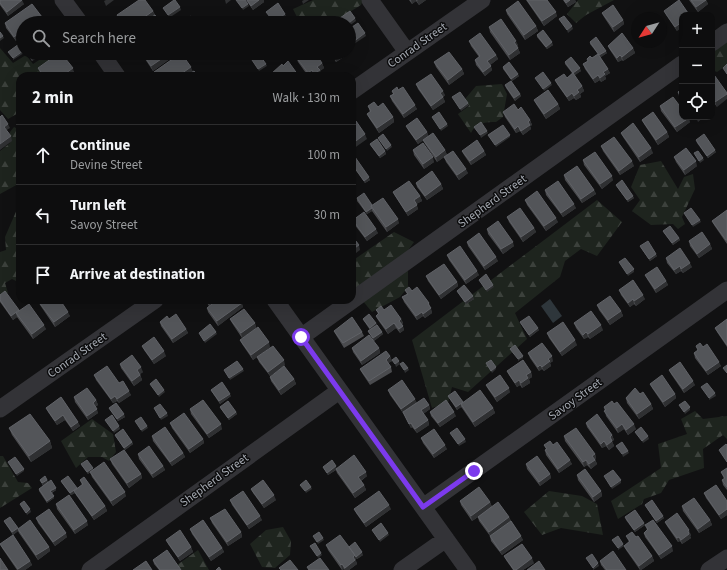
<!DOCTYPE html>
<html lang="en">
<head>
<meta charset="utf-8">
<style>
	body { margin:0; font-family:"Source Sans 3",sans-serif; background:#1b1b1c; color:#f1f3f6 }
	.controls { position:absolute; right:12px; top:12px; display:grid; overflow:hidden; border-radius:8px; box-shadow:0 4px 16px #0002 }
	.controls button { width:36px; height:36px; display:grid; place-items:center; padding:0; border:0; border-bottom:1px solid #2d2d2e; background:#0d0d0e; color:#f1f3f6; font:20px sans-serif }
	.compass { position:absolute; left:631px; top:12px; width:36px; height:36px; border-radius:50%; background:#0d0d0e; box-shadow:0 4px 16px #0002; rotate:234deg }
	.stop { position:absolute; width:12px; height:12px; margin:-9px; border:3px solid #7c3aed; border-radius:50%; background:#fff }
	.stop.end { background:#7c3aed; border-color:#fff; box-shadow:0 1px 4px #0008 }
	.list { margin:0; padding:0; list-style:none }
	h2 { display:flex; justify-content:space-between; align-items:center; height:52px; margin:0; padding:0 16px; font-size:17px }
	h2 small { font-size:13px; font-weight:400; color:#9a9c9e }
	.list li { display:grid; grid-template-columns:26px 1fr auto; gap:12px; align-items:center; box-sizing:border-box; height:60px; padding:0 16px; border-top:1px solid #2d2d2e }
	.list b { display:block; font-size:15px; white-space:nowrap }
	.list p { margin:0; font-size:13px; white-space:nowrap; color:#9a9c9e }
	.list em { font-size:13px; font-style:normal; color:#9a9c9e }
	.icon { flex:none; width:22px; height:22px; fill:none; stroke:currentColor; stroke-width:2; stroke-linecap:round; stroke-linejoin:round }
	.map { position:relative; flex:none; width:727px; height:570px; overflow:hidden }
	.search { position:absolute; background:#0d0d0e; box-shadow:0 4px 16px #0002; left:16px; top:16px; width:340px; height:44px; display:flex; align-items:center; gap:10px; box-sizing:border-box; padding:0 14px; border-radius:22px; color:#9a9c9e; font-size:15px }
	.panel { position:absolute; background:#0d0d0e; box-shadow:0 4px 16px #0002; left:16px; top:72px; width:340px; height:232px; border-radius:12px }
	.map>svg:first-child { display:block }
</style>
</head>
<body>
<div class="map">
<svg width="727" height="570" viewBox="0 0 727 570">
	<defs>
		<pattern id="forest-firs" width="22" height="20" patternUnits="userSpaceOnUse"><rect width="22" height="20" fill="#1e241e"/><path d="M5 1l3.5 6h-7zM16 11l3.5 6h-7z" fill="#3c413c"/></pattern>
	</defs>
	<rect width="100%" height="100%" fill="#111112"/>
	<path fill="url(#forest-firs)" d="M313,0H363L361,5L332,23H300L293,9Z
		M578,0H614L586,15L576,23L567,14Z
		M727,23V65L717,72L712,70V33Z
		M0,48L13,63L26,55L33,64L47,55L50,62L38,73V76H20V112L8,119L0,110Z
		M502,84L507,94L503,117L496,122C486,122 475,123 471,133L458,114L469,106L465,99L476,86Z
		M14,127L20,130V183L0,194V151L10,143V132Z
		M661,161L678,189L684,177L693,174L695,189L682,217L685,224L678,229L673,224L651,225L632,211L640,200L631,187L640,165Z
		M597,200L622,222L597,256L581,249L565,261L560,277L515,313L527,339L468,392L452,387L448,403L432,408L412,340Z
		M20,206V252L17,261L20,265V283L12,279L5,283L8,293L0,297V252L6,250L5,237L18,207Z
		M394,232L414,242L401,260L408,271V287L400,297L372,312L352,288V261Z
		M695,411L703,419L727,416V439L723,435L703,449L704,468L669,480L661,493L644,499L642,504L618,519L611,501L661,468L658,444L687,434L681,419Z
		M92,419L113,434L116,452L109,461L102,457H88L76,468L61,441Z
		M0,456H3L18,482L28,483L32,488L0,508Z
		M549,491L582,496L597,504L603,535L561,528L542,535L524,512Z
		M283,527L291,541L290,555L275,568L262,567L250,544L266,530Z
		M198,550L209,570H180L177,565Z"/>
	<path fill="#2e363b" d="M550,299L562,316L553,323L541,306Z"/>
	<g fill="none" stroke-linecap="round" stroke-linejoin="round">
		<path stroke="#333337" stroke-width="17" d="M63,0L80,23
			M370,0L407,52
			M712,43L727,32
			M101,53L117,76
			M352,91L482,0
			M275,300L468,570
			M301,337L682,64
			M0,409L155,300
			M423,507L727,290
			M90,570L339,391
			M402,570L446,539
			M709,570L727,558"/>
	</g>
	<path fill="#4a4b4e" d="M0,0L24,4L8,16L0,5Z
		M246,0H264V2L253,10Z
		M409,0H426L419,5L416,1L412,4Z
		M526,0H547L557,16L544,26Z
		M563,0H575L576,2L568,7Z
		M689,0H706L708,4L698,12Z
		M506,10L536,26L538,31L525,40L507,14Z
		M153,11L155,15L161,23H120L118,20L117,15Z
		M664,11L688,13L689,15H682L677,31L666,15Z
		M602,13L623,20L624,24L614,32L604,17Z
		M42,17L43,22L41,23H23L16,41L6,28L5,23Z
		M489,27L518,45L517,46L520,53L510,60L490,32Z
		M537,35L553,45L547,49L537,37Z
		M469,41L496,55L498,59L490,65L492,70L485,76L476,65L475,60L479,57L471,46Z
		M590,42L607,53L600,57L610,73L605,76L606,79L601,82L600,80L595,83L585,69L583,64L588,61L587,59L592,58L598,54L590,44Z
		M608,46L633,48L635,53L623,61L622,60L618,62L610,50Z
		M27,53H44L32,61Z
		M142,53H178L153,71L143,56Z
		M330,53H348V54L336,62Z
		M296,57L322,63L324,68L320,71L321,74L319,76H314V75L312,76H308L298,62Z
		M434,62L462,69L464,74L449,85L436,67Z
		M565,62L581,71L574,75L582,86L584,91L580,94L581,97L576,100L574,98L569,101L557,84L555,80L567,78L572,73L565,64Z
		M503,67L519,76L512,81L503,69Z
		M38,68L74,72L77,76H83H43L40,73Z
		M712,72L717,107L712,100Z
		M416,84L445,95L443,97L445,102L433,110L418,89Z
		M505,85L520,94L521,96L515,101L506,88Z
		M682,89V100L679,96L678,92Z
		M398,90L417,109L404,118L392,101L390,96L393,94L392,91Z
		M534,100L558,104L560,109L546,119L536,104Z
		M368,106L378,107L393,117L394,122L379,133L369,118L367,114L370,112Z
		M660,106L690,122L677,132L661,111Z
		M518,110L530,120L532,125L530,126L531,129L523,135L520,131L516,133L505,117L503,112Z
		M642,120L667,132L669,137L658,145L644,124Z
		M406,126L427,132L428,136L445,150L447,155L437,162L425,144L423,140L418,144L408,130Z
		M621,133L653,153L640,162L623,137Z
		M696,140L716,152L708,158L697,143Z
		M370,144L385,151L386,154L380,158L371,146Z
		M601,146L634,166L620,175L603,151Z
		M413,150L434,162L424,169L414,155Z
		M462,151H484L486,155L471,165L464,155Z
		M444,157L468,173L459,180L446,162Z
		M674,157L697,166L685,175L676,162Z
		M352,159L370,180L365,183L352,165Z
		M583,160L613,180L602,189L584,165Z
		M564,175L594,190L596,194L582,203L565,180Z
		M416,183L441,184L443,189L427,200L417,187Z
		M616,185L634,198L628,202L617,187Z
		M545,190L576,208L563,217L546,195Z
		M393,192L420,196L422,201L416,204L418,209L408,216L395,196Z
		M357,198L372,205L399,223L387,232L372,211L367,214L357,201Z
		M525,200L558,222L546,231L527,205Z
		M727,210V244L714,225L712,221Z
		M507,217L534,228L536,232L523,242L509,222Z
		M353,220L378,233L367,241L354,224Z
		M487,229L514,246L503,254L488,234Z
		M663,231L679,238L680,240L673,245L664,233Z
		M689,241L710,244L712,249L699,258L690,246Z
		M467,242L498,261L485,270L468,246Z
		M640,246L657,256L650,261L641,248Z
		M447,255L479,275L466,284L449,260Z
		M666,258L692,267L683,273L681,271L676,274L667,263Z
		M645,275L666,281L668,285L656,293L647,279Z
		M426,276L457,282L458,286L441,299L428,281Z
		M405,290L412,291L429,303L432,313L425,318L423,316L417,320L404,302L402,297L407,294Z
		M619,290L645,299L636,306L634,304L630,307L621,295Z
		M457,291L474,299L466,304L458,293Z
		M0,295L19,311L46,329L33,339L17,317L13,320L0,302Z
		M205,300H240L243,307L218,326L208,312L207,308L209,306Z
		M38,301H50L70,316L55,327L40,305Z
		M597,305L621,311L623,316L610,325L599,310Z
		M376,310H384L401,319L403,323L402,324L404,330L400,333L396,328L388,334L378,320L376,316L378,314Z
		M169,319L186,329L188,333L173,343L161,326L160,322Z
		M230,319L255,323L256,328L242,338L232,323Z
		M363,319L376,323L383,334L374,341L369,333L368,331L370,330L364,321Z
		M727,319V347L717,332L715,328Z
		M520,322L539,330L530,337L521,324Z
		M574,323L603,330L590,339L588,337L584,339L576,328Z
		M334,331L362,332L364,336L344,348L336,335Z
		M547,333L577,345L562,356L549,338Z
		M240,340L270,347L253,360L242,344Z
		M142,346L166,356L154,364L144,350Z
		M696,346L703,347L721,366L708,375L695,358L694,353L698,350Z
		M352,348H379L380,353L362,365L353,352Z
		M528,353L553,361L550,363L551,366L544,371L542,369L539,371L530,358Z
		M390,356L392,361L388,363L391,367L392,372L370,385L362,373L360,369Z
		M257,357L285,365L270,376L259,362Z
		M120,364L143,372L140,374L142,380L134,386L121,368Z
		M669,370L695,385L684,393L671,374Z
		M507,371L531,372L532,377L529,379L530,383L522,388L520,385L517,387L509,375Z
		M94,375L119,383L131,395L119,403L117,401L113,403L96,380Z
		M270,377L294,379L296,384L281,395L271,381Z
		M650,384L675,394L676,398L665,407L652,388Z
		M486,385L510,392L497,402L488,389Z
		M211,390L231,396L220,404L212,392Z
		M388,390L417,403L429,405L430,409L423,414L428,420L429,425L417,433L412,427L411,428L403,413L390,395Z
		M640,394L651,404L653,409L639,419L627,403L626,398Z
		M448,396L463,402L493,408L495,413L475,427L462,408L461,407L457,410L449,398Z
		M61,397L80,426L73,431L65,420L57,425L48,412L46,408Z
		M74,397L96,400L98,405L95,407L98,413L88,420L75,402Z
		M220,407L236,412L237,414L229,420L221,409Z
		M604,407L636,429L628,435L624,429L618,433L606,416Z
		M109,408L125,417L118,421L110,410Z
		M190,409L222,429L209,438L191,414Z
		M430,412L456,416L440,427L431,416Z
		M170,423L203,439L204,443L190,453L172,428Z
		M586,423L612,435L614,440L612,441L614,446L609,450L606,446L602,448L587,427Z
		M9,428L50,441L52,448L31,462L12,435Z
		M115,435L132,442L133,444L125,450L116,437Z
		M152,436L183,453L185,457L172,466L153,441Z
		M564,436L595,454L596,458L595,459L597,464L591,469L587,465L584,467L565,441Z
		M421,438L447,449L434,458L423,443Z
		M544,445H553L572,464L559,473L546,455L545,450L546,449Z
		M138,454L163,466L165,470L153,478L139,459Z
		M110,459L141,474L142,478L129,488L112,464Z
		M81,464L93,470L126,496L113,506L92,477L90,472L88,474L82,466Z
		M526,464L550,474L551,478L540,486L527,469Z
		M323,467L337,468L367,476L361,481L364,485L366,490L355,498L337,473L336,470L328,475Z
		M727,468V490L723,485L722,480L724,479L721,472Z
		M577,475L601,491L602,496L594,502L578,480Z
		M40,480H47L48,482L56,490L52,493L54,498L47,503L39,491V489L43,486Z
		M80,480L105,506L107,511L94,520L76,495L75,493L71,495L62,483L61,481L77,488L82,485Z
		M251,489L276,500L264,508L253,493Z
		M704,493L727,501V515L721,519L706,498Z
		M230,500L262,520L249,529L232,505Z
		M460,501L490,502L492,507L509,517L511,521L523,540L502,555L491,541L490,536L479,521L478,517L472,521L461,505Z
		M56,504L88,525L75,534L57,509Z
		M645,505L664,518L657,523L646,507Z
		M682,506L710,520L712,525L699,533L683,511Z
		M354,509H391L366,527L356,513Z
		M625,517L645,525L635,532L626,520Z
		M36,518L67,537L55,546L38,523Z
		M210,518L241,532L242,537L228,546L212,523Z
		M4,521L49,547L50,551L38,560L19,533L18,531L13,535L5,523Z
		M665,522L691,535L690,536L691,538L682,544L680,541L678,542L667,526Z
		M645,525L673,551L661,559L645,537L644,533L647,530Z
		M190,529L222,548L224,552L211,561L192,534Z
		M626,536L652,556L654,561L641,570H640L626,550L624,546L629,542Z
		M166,540L191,547L193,552L180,561L168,544Z
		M0,544L30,561L32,565L25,570H17L2,548Z
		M326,545L349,548L363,555L357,559L355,557L356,560V561L357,564L349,570H345L344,569L342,570L328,550Z
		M504,556L534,563L523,570H513L506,560Z
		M153,560L181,570H159L154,564Z
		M600,561L626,570H605L601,565Z"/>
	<path fill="#2f3032" d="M22,0L24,4L8,16L7,12Z
		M106,0H114L106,6L104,1Z
		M225,0H231L226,4Z
		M259,0H264V2L253,10L251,6Z
		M304,0H309L303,4L302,1Z
		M411,0H416V1L412,4Z
		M418,0H426L419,5L417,1Z
		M570,0H575L576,2L568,7L566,3Z
		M706,0L708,4L698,12L696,7Z
		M248,4L249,6L243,10L242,8Z
		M180,7L181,10L169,18L168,15Z
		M153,11L155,16L145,23H136Z
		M556,12L557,16L544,26L542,21Z
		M285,14L286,16L277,23H274V22Z
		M42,17L43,22L41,23H33Z
		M355,18L356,21L349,26V23Z
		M623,20L624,24L614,32L613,27Z
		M682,22V28L677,31L675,27Z
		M536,26L538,31L525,40L524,35Z
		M572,26L573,29L568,33L567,30Z
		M23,30V36L16,41L14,37Z
		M365,33L366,36L354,44L353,42Z
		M3,36L4,38L0,41V38Z
		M516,41L518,45L516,47L514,42Z
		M552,42L553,45L547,49L546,47Z
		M644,42H652L646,46Z
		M518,48L520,53L510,60L509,55Z
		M633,48L635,53L623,61L622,57Z
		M23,51V53H24L13,60V58Z
		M606,51L607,53L600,58L599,55Z
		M36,53H44L32,61L31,57Z
		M170,53H178L153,71L151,66Z
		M268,53H271V54L264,59L263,57Z
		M341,53H348V54L336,62L335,58Z
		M496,55L498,59L489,66L487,61Z
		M620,55L622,60L618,62L617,58Z
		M322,63L324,68L320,71L321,74L319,76H315L314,74L317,67Z
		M266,64L267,66L259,71L258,69Z
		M491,66L492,70L485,76L483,72Z
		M191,67L193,72L186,76H178Z
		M73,68L74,73L70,76H62Z
		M580,68L581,71L574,76L573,73Z
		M462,69L464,74L449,85L448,80Z
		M608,69L610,73L605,76L606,79L601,82L600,78L603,72Z
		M312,70L314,75L312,76H309L308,73Z
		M518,74L519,76L512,81L511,79Z
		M598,75L600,80L595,83L593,79Z
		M551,83L552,85L544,91L543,89Z
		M582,86L584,91L580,94L581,97L576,100L574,96L577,90Z
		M443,91L445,95L442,97L440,93Z
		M572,93L574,98L569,101L567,97Z
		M520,94L521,96L515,101L514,98Z
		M727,94V99L717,107L715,102Z
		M443,97L445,102L433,110L431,106Z
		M468,103V106L461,111L460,109Z
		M558,104L560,109L546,119L544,114Z
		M415,105L417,109L404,118L403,114Z
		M393,117L394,122L379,133L377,128Z
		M696,117H704L698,122Z
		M689,118L690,122L677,132L675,127Z
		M530,120L532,125L530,126L531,129L523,135L521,131L528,122Z
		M8,124L10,128L5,131L4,127Z
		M447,124L448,126L441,131L440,129Z
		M518,126L520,131L516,133L515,129Z
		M487,131L488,133L481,138L480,135Z
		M427,132L429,137L418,144L416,140Z
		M667,132L669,137L658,145L656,140Z
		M365,134L367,139L353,149L352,144Z
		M510,135V137L496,147L495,145Z
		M11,136L12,141L0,150V144Z
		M391,145L392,147L387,151L386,149Z
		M651,148L653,153L640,162L639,157Z
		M445,150L447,155L437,162L436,157Z
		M715,150L716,152L708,158L707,156Z
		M385,151L386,154L380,158L379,156Z
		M484,151L486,155L471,165L470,161Z
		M433,157L434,162L424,169L423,164Z
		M703,158L704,160L700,163L699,161Z
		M632,161L634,166L620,175L619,171Z
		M696,161L697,166L685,175L684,170Z
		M466,169L468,173L459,180L457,175Z
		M612,176L613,180L602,189L600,184Z
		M369,177L370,180L365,183L364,181Z
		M441,184L443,189L427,200L425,196Z
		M594,190L596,194L582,203L581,199Z
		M420,196L422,201L415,205L414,200Z
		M633,196L634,198L628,202L627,200Z
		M574,204L576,208L563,217L561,213Z
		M417,205L418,209L408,216L406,212Z
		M372,208V211L367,214L366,212Z
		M556,218L558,222L546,231L544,226Z
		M398,219L399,223L387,232L386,227Z
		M700,220L701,222L693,227L692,225Z
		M534,228L536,232L523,242L521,237Z
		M376,229L378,233L367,241L365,237Z
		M679,238L680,240L673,245L672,243Z
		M513,242L514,246L503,254L501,249Z
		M710,244L712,249L699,258L697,254Z
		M359,245L360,250L352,256V250Z
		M656,254L657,256L650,261L649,259Z
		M496,257L498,261L485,270L484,266Z
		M690,263L692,267L683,273L681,269Z
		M680,266L681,271L676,274L674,270Z
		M634,269V272L628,276L627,274Z
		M477,271L479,275L466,284L465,280Z
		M666,281L668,285L656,293L655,289Z
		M457,282L458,286L441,299L439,295Z
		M493,285L494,287L487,292L486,290Z
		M643,295L645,299L636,306L634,301Z
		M473,296L474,299L466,304L465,302Z
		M633,299L634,304L630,307L628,303Z
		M74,300H80L75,304Z
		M214,300H222L211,308L209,303Z
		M242,303L243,307L218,326L217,321Z
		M431,308L432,313L425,318L423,314Z
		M19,310L21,315L16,313L17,317L13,320L11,316Z
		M621,311L623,316L610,325L608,320Z
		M68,312L70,316L55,327L54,322Z
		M422,312L423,316L417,320L416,316Z
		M401,319L403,323L400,325L399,321Z
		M255,323L256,328L242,338L241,333Z
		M376,323L377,326L370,330V328Z
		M394,323L396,328L388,334L386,329Z
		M44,325L46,329L33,339L32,334Z
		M601,325L603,330L590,339L588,334Z
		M403,326L404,330L400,333L399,329Z
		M538,328L539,330L530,337L529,335Z
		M186,329L188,333L173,343L172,339Z
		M216,332L217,334L205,343L204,341Z
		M382,332L383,334L374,341L373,338Z
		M586,332L588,337L584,339L583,335Z
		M575,340L577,345L562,356L560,352Z
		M269,342L270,347L253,360L251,355Z
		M379,348L380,353L362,365L361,361Z
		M164,351L166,356L154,364L152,360Z
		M390,356L392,361L387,364L386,360Z
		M523,356V358L518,361V359Z
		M552,356L553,361L550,363L551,366L544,371L542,367L548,359Z
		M284,360L285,365L270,376L268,372Z
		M399,361L400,364L396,367L395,364Z
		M719,362L721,366L708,375L706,371Z
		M540,365L542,369L539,371L538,367Z
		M141,367L143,372L139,375L137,370Z
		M496,367V369L492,373L491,371Z
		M408,368L409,370L405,373L404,370Z
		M243,369L244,371L230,380L229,378Z
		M531,372L532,377L529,379L530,383L522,388L521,383L526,375Z
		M140,375L142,380L134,386L132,381Z
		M294,379L296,384L281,395L279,390Z
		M519,380L520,385L517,387L515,383Z
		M693,381L695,385L684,393L683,389Z
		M509,388L510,392L497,402L495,397Z
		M164,390L165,392L159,397L158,395Z
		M129,391L131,395L119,403L117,399Z
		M715,393L716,396L709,400V398Z
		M230,394L231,396L220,404L219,401Z
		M675,394L676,398L665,407L663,402Z
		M115,396L117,401L113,403L111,399Z
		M415,399L417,403L403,413L401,409Z
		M96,400L98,405L94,407L93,403Z
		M461,404V407L457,410L456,407Z
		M651,404L653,409L639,419L637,414Z
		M429,405L430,409L422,415L421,410Z
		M690,407V410L685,414L684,412Z
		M493,408L495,413L475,427L473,422Z
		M97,409L98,413L88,420L87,416Z
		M236,412L237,414L229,420L228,418Z
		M454,412L456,416L440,427L438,423Z
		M167,413L168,416L161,420L160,418Z
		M124,414L125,417L118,421L117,419Z
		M63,415L65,420L57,425L55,421Z
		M428,420L429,425L417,433L415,429Z
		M78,422L80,426L73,431L71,427Z
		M411,423L412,427L411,428L409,424Z
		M221,424L222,429L209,438L207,434Z
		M622,424L624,429L618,433L617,428Z
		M634,424L636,429L628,435L626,430Z
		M119,426L120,429L114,433L113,431Z
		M147,426L148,428L142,432L141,430Z
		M612,435L614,440L611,442L610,437Z
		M648,436L649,439L643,443L642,441Z
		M203,439L204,443L190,453L189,449Z
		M465,439L466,442L459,446L458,444Z
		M50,441L52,448L31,462L29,456Z
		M604,441L606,446L602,448L601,444Z
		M612,441L614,446L609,450L607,445Z
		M132,442L133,444L125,450L124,448Z
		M445,445L447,449L434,458L433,454Z
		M628,451L629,453L623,457L622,454Z
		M183,453L185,457L172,466L170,462Z
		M595,454L596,458L593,460L592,456Z
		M570,460L572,464L559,473L558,469Z
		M586,460L587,465L584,467L583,462Z
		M595,460L597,464L591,469L589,464Z
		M163,466L165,470L153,478L152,474Z
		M336,466L337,469L328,475L327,473Z
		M93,468V470L88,474L87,472Z
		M24,469V471L17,476L16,474Z
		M366,472L367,476L360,481L358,477Z
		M141,474L142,478L129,488L127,483Z
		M550,474L551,478L540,486L539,482Z
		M47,480L48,482L43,486L42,483Z
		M621,480V483L612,489L611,487Z
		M364,485L366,490L355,498L353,493Z
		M311,487L312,489L306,493L305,491Z
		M56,488V490L51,493L50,491Z
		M77,488L74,491L75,493L71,495L70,493Z
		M601,491L602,496L594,502L593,497Z
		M125,492L126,496L113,506L111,501Z
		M274,495L276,500L264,508L262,504Z
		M54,496V498L47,503V501Z
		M490,502L492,507L472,521L471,516Z
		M389,505L391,509L366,527L364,523Z
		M105,506L107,511L94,520L92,516Z
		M30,509L31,512L27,515L26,513Z
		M727,509V515L721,519L719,515Z
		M260,516L262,520L249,529L247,525Z
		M663,516L664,518L657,523L656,521Z
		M509,517L511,522L490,537L489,532Z
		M710,520L712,525L699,533L698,529Z
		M87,521L88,525L75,534L74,530Z
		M644,523L645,525L635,532L634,530Z
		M18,528V531L13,535L12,532Z
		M689,530L691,535L690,536L691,538L682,544L681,540Z
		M241,532L242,537L228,546L227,542Z
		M66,533L67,537L55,546L53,542Z
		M388,533L389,535L380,542L379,540Z
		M521,536L523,540L502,555L500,551Z
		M679,537L680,541L678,542L677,538Z
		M323,538L324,540L318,544L317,542Z
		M623,544L624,546L618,550V548Z
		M672,546L673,551L661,559L659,555Z
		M49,547L50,551L38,560L36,555Z
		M191,547L193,552L180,561L178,557Z
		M222,548L224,552L211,561L209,557Z
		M362,552L363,555L357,559L356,557Z
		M321,553L322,555L318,558L317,556Z
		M355,555L356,560V561L357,564L349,570H345V568L353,557Z
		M652,556L654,561L641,570H640L639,566Z
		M532,558L534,563L523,570H516Z
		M30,561L32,565L25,570H18V569Z
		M598,563L599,566L593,570V568Z
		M342,564L344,569L342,570L341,565Z"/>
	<path fill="#535559" stroke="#606267" d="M0,0H22L7,12L0,3Z
		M139,0H145L153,11L136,23H122L117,15Z
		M174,0H175L180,7L168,15L163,8Z
		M236,0H245L248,4L242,8Z
		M247,0H259L251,6Z
		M527,0H547L556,12L542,21Z
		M564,0H570L566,3Z
		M679,0L688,13L684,15H682V22L675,27L664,11Z
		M691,0H706L696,7Z
		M518,1L536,26L524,35L506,10Z
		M278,3L285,14L274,22L266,12Z
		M32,4L42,17L33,23H23V30L14,37L5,23Z
		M613,5L623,20L613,27L602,13Z
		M350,11L355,18L349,23H343L340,18Z
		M155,15L161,23H143Z
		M191,16L196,23H182Z
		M564,16L572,26L567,30L559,19Z
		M501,19L516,41L514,42L518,48L509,55L489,27Z
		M335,20L337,23H330Z
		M358,23L365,33L353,42L349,36V29Z
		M637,27V32L635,28Z
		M543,30L552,42L546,47L537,35Z
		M0,32L3,36L0,38Z
		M480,33L496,55L487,61L491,66L483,72L475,60L480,56L469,41Z
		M622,33L633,48L622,57L620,55L617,58L608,46Z
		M596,37L606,51L599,55L590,42Z
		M19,44L23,51L13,58L8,52Z
		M449,52L462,69L448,80L434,62Z
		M28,53H36L31,57Z
		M59,53H61L73,68L62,76H44L38,68Z
		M142,53H170L151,66Z
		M181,53L191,67L178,76H157L154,72Z
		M255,53H258L266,64L258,69L250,57Z
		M260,53H268L263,57Z
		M302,53H315L322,63L317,67L320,70L314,74L312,70L308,73L296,57Z
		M331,53H341L335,58Z
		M598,54L608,69L603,72L605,74L600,78L598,75L593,79L583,64L588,61L587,59L590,56L592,58Z
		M571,57L580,68L573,73L565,62Z
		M288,61L298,75V76H273L271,74L282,64L283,66Z
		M509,62L518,74L511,79L503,67Z
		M727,64V74L723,68Z
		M194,71L198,76H186Z
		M74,72L77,76L81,73L83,76H68Z
		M543,72L551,83L543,89L535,78Z
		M712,72L727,93V94L715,102L712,98Z
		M573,73L582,86L577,90L579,92L574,96L572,93L567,97L555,80L564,74L567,78Z
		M431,74L443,91L440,93L443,97L431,106L416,84Z
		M511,81L520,94L514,98L505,85Z
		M397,87L398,90L403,87L415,105L403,114L390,96L394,94L392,91Z
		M682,89V98L678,92Z
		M548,90L558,104L544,114L534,100Z
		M460,92L468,103L460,109L452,97Z
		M673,97L682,109V117H688L689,118L675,127L660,106Z
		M374,102L378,107L383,103L393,117L377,128L367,114L371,111L368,106Z
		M514,104L518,110L521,107L530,120L528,122L530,125L521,131L518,126L515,129L503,112Z
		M439,112L447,124L440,129L432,117Z
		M653,112L667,132L656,140L642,120Z
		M2,115L8,124L4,127L11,136L0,144V117Z
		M417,118L427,132L416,140L406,126Z
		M356,121L365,134L352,144V123Z
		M481,122L487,131L480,135L474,127Z
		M633,123L651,148L639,157L621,133Z
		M503,125L510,135L495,145L488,135Z
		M433,133L445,150L436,157L423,140Z
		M383,134L391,145L386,149L378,138Z
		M704,134L715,150L707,156L696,140Z
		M614,137L632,161L619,171L601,146Z
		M377,139L385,151L379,156L370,144Z
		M477,140L484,151L470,161L462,151Z
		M423,143L433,157L423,164L413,150Z
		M686,148L696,161L684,170L674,157Z
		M453,151L466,169L457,175L444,157Z
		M698,151L703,158L699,161L694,153Z
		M595,152L612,176L600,184L583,160Z
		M355,157L369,177L364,181L352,164V159Z
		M577,166L594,190L581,199L564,175Z
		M432,171L441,184L425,196L416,183Z
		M622,180L633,196L627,200L616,185Z
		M409,181L420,196L414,200L417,205L406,212L393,192Z
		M558,181L574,204L561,213L545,190Z
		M537,191L556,218L544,226L525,200Z
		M364,193L372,205L371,206L372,208L366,212L357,198Z
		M383,198L398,219L386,227L371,206Z
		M520,208L534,228L521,237L507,217Z
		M691,208L700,220L692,225L684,213Z
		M727,210V240H726L712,221Z
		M364,212L376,229L365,237L353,220Z
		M498,221L513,242L501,249L487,229Z
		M670,226L679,238L672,243L663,231Z
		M702,232L710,244L697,254L689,241Z
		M479,233L496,257L484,266L467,242Z
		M352,236L359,245L352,250Z
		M648,241L656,254L649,259L640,246Z
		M460,246L477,271L465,280L447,255Z
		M680,248L690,263L681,269L680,266L674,270L666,258Z
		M625,258L634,269L627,274L619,262Z
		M444,264L457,282L439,295L426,276Z
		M657,267L666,281L655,289L645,275Z
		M486,274L493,285L486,290L479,280Z
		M633,280L643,295L634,301L633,299L628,303L619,290Z
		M464,285L473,296L465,302L457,291Z
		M409,287L412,291L417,287L429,303L428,304L431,308L423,314L422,312L416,316L402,297L408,294L405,290Z
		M5,291L19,310L11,316L0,300V295Z
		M610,296L621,311L608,320L597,305Z
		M39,300H50V301L52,300H60L68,312L54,322L38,301Z
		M207,300H214L209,303Z
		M217,300H240L242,303L217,321L207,308Z
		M29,304L44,325L32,334L16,313Z
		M391,305L401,319L399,321L403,326L399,329L394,323L386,329L376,316L379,313L376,310L381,306L384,310Z
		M244,309L255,323L241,333L230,319Z
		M591,311L601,325L588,334L586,332L583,335L574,323Z
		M176,314L186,329L172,339L160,322L167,316L169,319Z
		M369,314L376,323L370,328L363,319Z
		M529,316L538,328L529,335L520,322Z
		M352,317L362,332L343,343L334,331Z
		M727,319V345L715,328Z
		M563,322L575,340L560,352L547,333Z
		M210,324L216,332L204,341L199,333Z
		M377,325L382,332L373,338L368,331Z
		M258,327L269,342L251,355L240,340Z
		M369,335L379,348L361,361L352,348Z
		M154,337L164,351L152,360L142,346Z
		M542,343L552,356L548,359L550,361L542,367L540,365L538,367L528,353Z
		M700,343L703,347L707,344L719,362L706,371L694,353L698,350L696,346Z
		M515,345L523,356L518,359L510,349Z
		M273,346L284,360L268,372L257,357Z
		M386,351L390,356L386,360L391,367L369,381L360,369Z
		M132,355L141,367L137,370L140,375L132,381L120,364Z
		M396,357L399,361L395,364L392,360Z
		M491,360L496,367L491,371L486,363Z
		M523,360L531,372L526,375L528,378L521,383L519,380L515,383L507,371Z
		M237,361L243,369L229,378L224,370Z
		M403,362L408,368L404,370L400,364Z
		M680,362L693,381L683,389L669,370Z
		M727,365V373L723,368Z
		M107,366L119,383L123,381L129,391L117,399L115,396L111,399L94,375Z
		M284,366L294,379L279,390L270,377Z
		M500,375L509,388L495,397L486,385Z
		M662,375L675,394L663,402L650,384Z
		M156,379L164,390L158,395L150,384Z
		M402,380L415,399L401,409L388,390Z
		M222,382L230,394L219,401L211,390Z
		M707,383L715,393L709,398L701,387Z
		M87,388L96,400L93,403L97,409L87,416L74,397Z
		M635,388L640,394L643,392L651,404L637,414L626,398Z
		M480,390L493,408L473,422L461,404Z
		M455,391L463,402L456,407L448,396Z
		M61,397L78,422L71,427L63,415L55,421L46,408Z
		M424,398L429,405L421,410L428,420L415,429L411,423L409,424L403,412Z
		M203,400L221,424L207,434L190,409Z
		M446,400L454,412L438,423L430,412Z
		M228,401L236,412L228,418L220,407Z
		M612,401L614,404L617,402L634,424L626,430L622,424L617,428L604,411L606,410L604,407Z
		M685,401L690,407L684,412L679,405Z
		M116,403L124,414L117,419L109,408Z
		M160,404L167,413L160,418L154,408Z
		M184,413L203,439L189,449L170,423Z
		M30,414L50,441L29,456L9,428Z
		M597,414L612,435L610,437L612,441L607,445L604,441L601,444L586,423Z
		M112,415L119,426L113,431L105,420Z
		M141,417L147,426L141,430L135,421Z
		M165,427L183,453L170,462L152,436Z
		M641,427L648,436L642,441L635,432Z
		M457,428L465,439L458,444L450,433Z
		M576,428L595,454L592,456L595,460L589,464L586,460L583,462L564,436Z
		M123,429L132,442L124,448L115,435Z
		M434,429L445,445L433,454L421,438Z
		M550,441L553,445L557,442L570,460L558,469L545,450L547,449L544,445Z
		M622,442L628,451L622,454L616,446Z
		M726,444L727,445V462L719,450Z
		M149,446L163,466L152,474L138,454Z
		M124,450L141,474L127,483L110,459Z
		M354,455L366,472L358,477L364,485L353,493L336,469Z
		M537,456L550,474L539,482L526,464Z
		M15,457L24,469L16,474L8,462Z
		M87,460L93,468L87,472L81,464Z
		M332,460L336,466L327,473L323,467Z
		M104,462L125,492L111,501L90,472Z
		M727,468V487L722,480L725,478L721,472Z
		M585,469L601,491L593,497L577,475Z
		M613,470L621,480L611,487L604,476Z
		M45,476L47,480L42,483L40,480Z
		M68,476L77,488L70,493L61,481Z
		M84,477L105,506L92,516L74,491L83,484L80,480Z
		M51,480L56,488L50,491L54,496L47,501L39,489Z
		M263,480L274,495L262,504L251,489Z
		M306,480L311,487L305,491L300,485Z
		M716,485L727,501V509L719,515L704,493Z
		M479,487L490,502L471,516L460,501Z
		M243,491L260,516L247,525L230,500Z
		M379,491L389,505L364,523L354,509Z
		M69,495L87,521L74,530L56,504Z
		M694,498L710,520L698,529L682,506Z
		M652,500L663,516L656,521L645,505Z
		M24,501L30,509L26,513L20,504Z
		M498,502L509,517L489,532L478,517Z
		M49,509L66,533L53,542L36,518Z
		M225,509L241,532L227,542L210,518Z
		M635,510L644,523L634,530L625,517Z
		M677,513L689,530L688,531L689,534L681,540L679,537L677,538L665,522Z
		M10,517L18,528L12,532L4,521Z
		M30,520L49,547L36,555L18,529Z
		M203,520L222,548L209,557L190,529Z
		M653,520L672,546L659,555L644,533L648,529L645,525Z
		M511,521L521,536L500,551L490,536Z
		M381,523L388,533L379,540L372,530Z
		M180,530L191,547L178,557L166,540Z
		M319,532L323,538L317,542L313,536Z
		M632,532L636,537L638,536L652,556L639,566L624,546L630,541L626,536Z
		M13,535L30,561L18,569L0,544Z
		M340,535L355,555L353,557L355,560L345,568L342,564L341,565L326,545Z
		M618,536L623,544L618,548L612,540Z
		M355,542L362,552L356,557L349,547Z
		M315,543L321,553L317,556L310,546Z
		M522,544L532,558L516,570H514L504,556Z
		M167,550L181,570H160L153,560Z
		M613,551L626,570H607L600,561Z
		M592,554L598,563L593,568L586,558Z
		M0,558L8,570H0Z
		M320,558L329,570H309L307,567Z
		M290,560L298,570H281L279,568Z
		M146,561L152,570H133Z
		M539,561L545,570H527Z
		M219,567L221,570H216Z"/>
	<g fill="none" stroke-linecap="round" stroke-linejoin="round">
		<path stroke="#7c3aed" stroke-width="5" d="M301,337L423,507L474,471"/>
	</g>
	<g text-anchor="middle" stroke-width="3" stroke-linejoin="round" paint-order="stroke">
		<g font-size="12" fill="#a4a9b1" stroke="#0c0c0d">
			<text transform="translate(417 45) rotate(-35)" y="4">Conrad Street</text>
			<text transform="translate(492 201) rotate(-36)" y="4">Shepherd Street</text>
			<text transform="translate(77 355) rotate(-35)" y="4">Conrad Street</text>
			<text transform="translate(575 399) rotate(-36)" y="4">Savoy Street</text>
			<text transform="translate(214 480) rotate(-36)" y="4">Shepherd Street</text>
		</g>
	</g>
</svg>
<div class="controls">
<button>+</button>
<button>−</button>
<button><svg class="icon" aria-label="locate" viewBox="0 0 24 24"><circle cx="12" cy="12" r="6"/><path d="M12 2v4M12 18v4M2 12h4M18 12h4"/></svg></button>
</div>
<svg class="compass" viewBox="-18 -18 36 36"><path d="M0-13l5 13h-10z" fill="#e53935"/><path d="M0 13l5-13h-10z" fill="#9a9c9e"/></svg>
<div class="stop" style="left:301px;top:337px"></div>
<div class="stop end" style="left:474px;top:471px"></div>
<div class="search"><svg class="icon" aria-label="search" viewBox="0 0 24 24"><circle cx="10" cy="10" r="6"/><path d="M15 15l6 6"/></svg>Search here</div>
<section class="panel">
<h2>2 min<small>Walk · 130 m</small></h2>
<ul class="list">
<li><svg class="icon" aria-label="ahead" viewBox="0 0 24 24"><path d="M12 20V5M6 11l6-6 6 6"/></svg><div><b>Continue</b><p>Devine Street</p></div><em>100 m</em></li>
<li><svg class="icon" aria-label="left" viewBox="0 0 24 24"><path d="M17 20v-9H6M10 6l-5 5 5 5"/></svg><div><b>Turn left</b><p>Savoy Street</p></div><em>30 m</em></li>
<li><svg class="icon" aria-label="arrive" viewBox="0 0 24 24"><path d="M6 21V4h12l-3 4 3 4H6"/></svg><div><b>Arrive at destination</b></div></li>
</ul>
</section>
</div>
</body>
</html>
